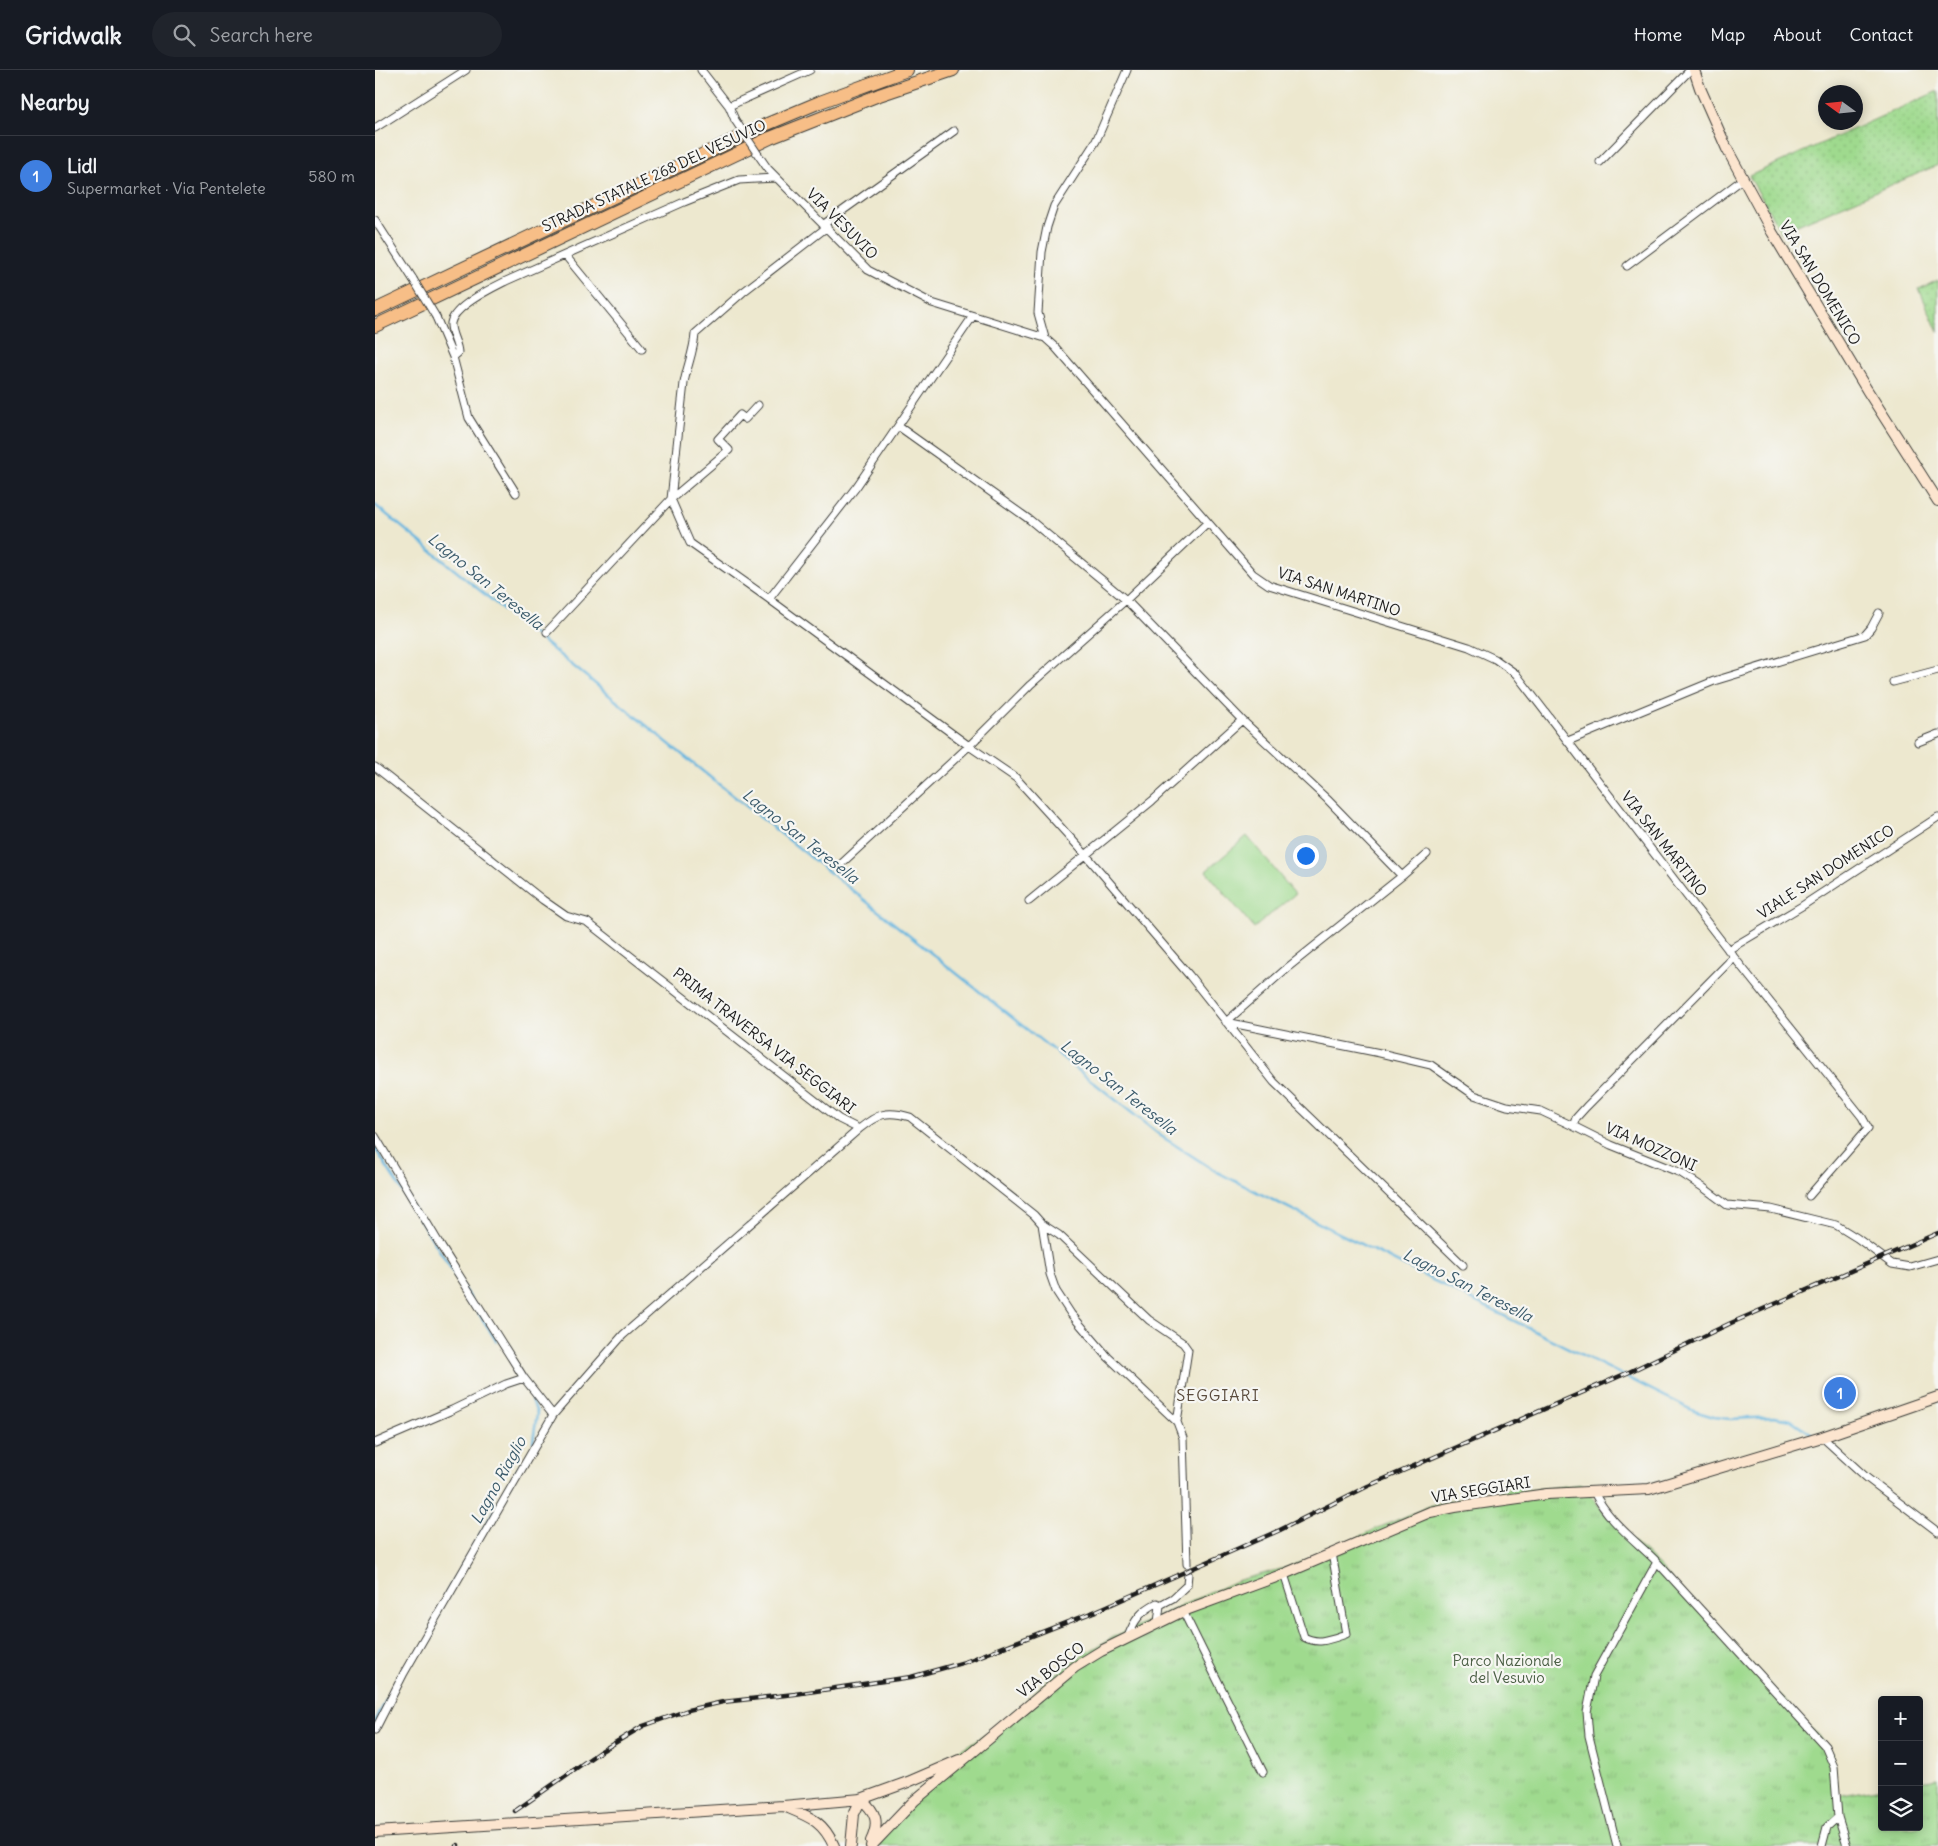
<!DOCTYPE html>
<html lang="en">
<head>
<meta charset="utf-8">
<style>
	body { margin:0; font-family:Delius,sans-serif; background:#20242c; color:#f1f3f6 }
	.controls { position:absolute; right:15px; bottom:15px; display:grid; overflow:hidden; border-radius:5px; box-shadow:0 2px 12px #0003 }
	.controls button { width:45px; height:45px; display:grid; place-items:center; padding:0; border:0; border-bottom:1px solid #363941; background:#171b24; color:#f1f3f6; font:25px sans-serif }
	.compass { position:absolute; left:1443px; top:15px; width:45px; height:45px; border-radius:50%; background:#171b24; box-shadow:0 2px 12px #0003; rotate:285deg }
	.you { position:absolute; left:930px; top:785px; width:18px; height:18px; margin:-12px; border:4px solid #fff; border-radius:50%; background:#1a73e8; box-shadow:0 0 0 8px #1a73e833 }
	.badge { display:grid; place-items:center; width:32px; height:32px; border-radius:50%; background:#d690ce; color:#fff; font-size:16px; font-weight:700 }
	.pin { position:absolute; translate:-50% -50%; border:2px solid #fff; box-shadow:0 1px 5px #0006 }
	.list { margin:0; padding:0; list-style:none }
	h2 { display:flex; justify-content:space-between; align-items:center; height:65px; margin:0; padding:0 20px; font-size:21px }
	h2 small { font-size:16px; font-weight:400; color:#9ea1a6 }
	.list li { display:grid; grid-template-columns:32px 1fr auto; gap:15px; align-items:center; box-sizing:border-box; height:80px; padding:0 20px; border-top:1px solid #363941 }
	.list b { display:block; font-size:19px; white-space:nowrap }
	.list p { margin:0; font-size:16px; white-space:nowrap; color:#9ea1a6 }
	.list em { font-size:16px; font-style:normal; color:#9ea1a6 }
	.icon { flex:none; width:28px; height:28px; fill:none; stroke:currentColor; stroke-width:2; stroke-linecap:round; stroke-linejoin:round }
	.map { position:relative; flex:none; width:1563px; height:1776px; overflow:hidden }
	header { display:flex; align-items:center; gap:30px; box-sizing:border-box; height:70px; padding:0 25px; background:#171b24; border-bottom:1px solid #363941 }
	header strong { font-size:24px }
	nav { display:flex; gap:28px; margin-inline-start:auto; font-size:18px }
	.search { width:350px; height:45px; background:#20242c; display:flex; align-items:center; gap:12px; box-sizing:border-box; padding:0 18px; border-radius:28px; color:#9ea1a6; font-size:19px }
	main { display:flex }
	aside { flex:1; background:#171b24 }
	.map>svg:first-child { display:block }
</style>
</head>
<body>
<header>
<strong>Gridwalk</strong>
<div class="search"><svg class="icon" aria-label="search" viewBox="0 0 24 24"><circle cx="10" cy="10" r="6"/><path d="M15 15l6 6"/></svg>Search here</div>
<nav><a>Home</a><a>Map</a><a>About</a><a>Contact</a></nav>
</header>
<main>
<aside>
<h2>Nearby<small></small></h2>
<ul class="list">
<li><span class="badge" style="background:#3f7fe0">1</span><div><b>Lidl</b><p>Supermarket · Via Pentelete</p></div><em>580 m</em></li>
</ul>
</aside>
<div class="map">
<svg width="1563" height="1776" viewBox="0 0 1563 1776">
	<defs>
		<pattern id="grass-dots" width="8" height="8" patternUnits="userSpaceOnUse" patternTransform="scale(1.25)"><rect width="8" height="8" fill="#9fda8e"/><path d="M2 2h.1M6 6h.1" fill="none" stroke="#88ba7a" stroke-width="1.8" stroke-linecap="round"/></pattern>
		<pattern id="park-tufts" width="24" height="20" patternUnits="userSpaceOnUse" patternTransform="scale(1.25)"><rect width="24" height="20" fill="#9fda8e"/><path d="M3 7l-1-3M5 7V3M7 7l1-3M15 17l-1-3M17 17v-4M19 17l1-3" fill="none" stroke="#88ba7a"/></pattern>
	</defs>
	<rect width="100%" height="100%" fill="#f6f6f2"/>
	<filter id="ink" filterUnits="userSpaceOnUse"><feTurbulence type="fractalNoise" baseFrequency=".02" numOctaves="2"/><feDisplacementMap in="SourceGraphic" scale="10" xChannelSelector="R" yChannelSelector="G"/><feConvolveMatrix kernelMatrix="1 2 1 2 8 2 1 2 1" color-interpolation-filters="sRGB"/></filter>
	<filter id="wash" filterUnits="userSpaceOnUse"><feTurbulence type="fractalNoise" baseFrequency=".0096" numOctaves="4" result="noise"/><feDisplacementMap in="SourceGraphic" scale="20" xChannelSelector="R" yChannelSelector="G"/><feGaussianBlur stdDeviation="1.12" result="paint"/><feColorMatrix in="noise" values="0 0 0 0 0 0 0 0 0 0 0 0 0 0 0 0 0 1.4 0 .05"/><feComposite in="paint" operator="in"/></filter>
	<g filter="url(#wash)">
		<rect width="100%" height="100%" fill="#ede8cf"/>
		<path fill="url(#grass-dots)" stroke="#5e7b55" d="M1563,21V95L1406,162L1374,106Z
			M1563,210V262L1544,219Z"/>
		<path fill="url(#park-tufts)" stroke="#5e7b55" d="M1207,1414L1231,1445L1283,1495L1448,1671L1457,1684L1462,1726L1507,1718V1757H1544V1711L1563,1708V1776H493L550,1717L573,1687L615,1662L645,1637L670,1612L703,1588L742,1565L861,1511L910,1498L944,1486L1001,1459L1057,1435L1143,1417L1147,1421Z"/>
		<path fill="#9fda8e" stroke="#5e7b55" d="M872,766L920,824L879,858L831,801Z"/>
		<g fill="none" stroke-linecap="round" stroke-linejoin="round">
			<path stroke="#65b5df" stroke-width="2.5" d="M0,435L336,708L786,1066L842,1102L1319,1341L1339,1347L1356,1349L1399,1347L1416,1350L1440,1366
				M0,1078L122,1272
				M152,1316L162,1343L158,1372
				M72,1522L147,1392
				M0,1652L21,1611"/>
		</g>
	</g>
	<g filter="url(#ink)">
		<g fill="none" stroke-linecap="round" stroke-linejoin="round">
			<defs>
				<path id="street" d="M326,0L354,36L360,50
					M752,0L721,71L679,136L672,157L667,182L663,243L670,268L680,277L878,504L894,515L1094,577L1120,589L1141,604L1358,886L1353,893L1211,1037L1201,1048L1198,1056L1236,1075L1306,1103L1329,1118L1352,1135L1396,1139L1461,1155L1482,1168L1517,1194L1535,1197L1563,1189
					M354,36L435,0
					M0,58L91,0
					M384,86L393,99L493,200L557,233L670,268
					M1225,92L1315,0
					M0,150L38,209
					M449,154L579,61
					M452,157L368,222L320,264C319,281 312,296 309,313L296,429L315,473L394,529L482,416L598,246
					M190,185L267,279
					M1252,196L1368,109
					M61,247L78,287L94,348L141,423
					M78,287L83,283C83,273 75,263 76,253C79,236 117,218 131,211L309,132L364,110L401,108
					M523,356L655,450L751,530L867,650L952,729L1027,806
					M394,529L594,676L641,708L711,785L814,905L899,1012L1088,1195
					M172,562L296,429L354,380L343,369L365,345L370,349L383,335
					M1518,612L1563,600
					M1193,671L1339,611L1490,565L1496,558L1504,543
					M1543,672L1563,664
					M0,697L168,830L191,846L212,852L464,1049L484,1059
					M465,795L594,676L655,615L751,530L832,453
					M654,831L777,731L867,650
					M1353,880L1427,836L1563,747
					M1358,886L1487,1047L1493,1058L1434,1126
					M851,952L1005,983L1056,995L1099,1025L1132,1036L1166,1041L1198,1056
					M851,952L912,898L1027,806L1052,784
					M0,1066L67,1178L149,1308
					M667,1154L684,1165L774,1250L808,1273L813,1280L802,1352
					M1447,1367L1492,1408L1563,1462
					M0,1373L77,1340L131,1314L149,1308L178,1345
					M1219,1422C1233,1451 1260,1470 1282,1492L1450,1676L1459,1697L1463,1747L1472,1776
					M909,1504L929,1567C943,1575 956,1569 971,1564L957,1483
					M808,1541L888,1702
					M783,1553L785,1535
					M753,1567C759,1550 766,1541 782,1533L785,1535L798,1528L812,1515L813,1504
					M0,1660L29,1603L178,1345L248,1265L484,1059C503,1044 511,1040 535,1047L659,1145L667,1154L675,1204L681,1221L696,1244L733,1287L802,1352L808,1368L812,1494
					M1242,1776L1214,1666L1212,1642L1219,1606L1282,1492
					M1447,1776L1452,1757L1463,1747"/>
				<path id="secondary" d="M1319,0L1325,18L1352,79L1397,162L1492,320L1563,431
					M486,1729C501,1742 505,1752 496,1771
					M411,1737C435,1747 448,1751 459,1776
					M0,1762L408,1736L486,1729L533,1712L584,1690
					M476,1776L479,1744L486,1729
					M496,1776L539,1731L700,1597L726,1581L808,1541L909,1504L1055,1442L1080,1437L1172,1424L1274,1419L1447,1367L1563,1327"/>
				<path id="highway" d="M0,240L390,55L445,32L532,0
					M0,256L395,68L504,25L578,0"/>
			</defs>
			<use href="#street" stroke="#3b3b37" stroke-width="9"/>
			<use href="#secondary" stroke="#3b3b37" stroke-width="12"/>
			<use href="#highway" stroke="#3b3b37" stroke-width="14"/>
			<use href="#street" stroke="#fff" stroke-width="7"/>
			<use href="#secondary" stroke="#fce5cf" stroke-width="10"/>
			<use href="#highway" stroke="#f7be87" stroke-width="12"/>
			<defs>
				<path id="rail" d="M140,1741L223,1683L268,1656L313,1640L348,1632L420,1624L536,1607L590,1592L721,1541L905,1460L993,1416L1252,1303L1356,1253L1563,1163
					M81,1776L83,1775"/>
			</defs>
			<use href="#rail" stroke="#1c1c1c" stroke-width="4.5"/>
			<use href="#rail" stroke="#f6f6f2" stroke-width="2.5" stroke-dasharray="8" stroke-linecap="butt"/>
			<defs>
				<path id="street-bridge" d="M360,50L384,86
					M38,209L61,247"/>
			</defs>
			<use href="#street-bridge" stroke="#3b3b37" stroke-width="9" stroke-linecap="butt"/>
			<use href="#street-bridge" stroke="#fff" stroke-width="7"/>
		</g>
	</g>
	<g text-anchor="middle" stroke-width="4.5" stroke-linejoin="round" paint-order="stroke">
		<g font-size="15" fill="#1c1c1c" stroke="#f6f6f2">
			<text transform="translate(279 106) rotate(-25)" y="5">STRADA STATALE 268 DEL VESUVIO</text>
			<text transform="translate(467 154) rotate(45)" y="5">VIA VESUVIO</text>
			<text transform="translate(1445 213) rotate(59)" y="5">VIA SAN DOMENICO</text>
			<text transform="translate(964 522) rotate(18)" y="5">VIA SAN MARTINO</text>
			<text transform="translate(1289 774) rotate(52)" y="5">VIA SAN MARTINO</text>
			<text transform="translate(1451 802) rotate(-33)" y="5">VIALE SAN DOMENICO</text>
			<text transform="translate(389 971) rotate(38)" y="5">PRIMA TRAVERSA VIA SEGGIARI</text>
			<text transform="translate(1276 1077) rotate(24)" y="5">VIA MOZZONI</text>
			<text transform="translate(1106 1420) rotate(-9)" y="5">VIA SEGGIARI</text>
			<text transform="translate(676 1600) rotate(-38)" y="5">VIA BOSCO</text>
		</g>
		<g font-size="15" fill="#4a5e44" stroke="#f6f6f2">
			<text x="1132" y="1596">Parco Nazionale<tspan x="1132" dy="17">del Vesuvio</tspan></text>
		</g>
		<g font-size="16" font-style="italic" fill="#39596a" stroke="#f6f6f2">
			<text transform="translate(111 511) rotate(39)" y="6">Lagno San Teresella</text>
			<text transform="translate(426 766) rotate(38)" y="6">Lagno San Teresella</text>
			<text transform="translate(744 1017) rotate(38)" y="6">Lagno San Teresella</text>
			<text transform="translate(1093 1215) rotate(27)" y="6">Lagno San Teresella</text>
			<text transform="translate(123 1410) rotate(-61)" y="6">Lagno Riaglio</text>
		</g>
		<g font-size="16" letter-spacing="1" fill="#5b4c3d" stroke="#f6f6f2">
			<text x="843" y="1331">SEGGIARI</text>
		</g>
	</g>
</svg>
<div class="controls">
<button>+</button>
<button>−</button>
<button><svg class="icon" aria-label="layers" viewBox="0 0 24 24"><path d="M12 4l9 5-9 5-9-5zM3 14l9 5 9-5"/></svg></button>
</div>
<svg class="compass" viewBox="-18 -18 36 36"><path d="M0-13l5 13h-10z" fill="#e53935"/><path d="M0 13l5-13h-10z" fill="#9ea1a6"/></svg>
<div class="you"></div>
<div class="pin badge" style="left:1465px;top:1323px;background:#3f7fe0">1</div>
</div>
</main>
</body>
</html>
